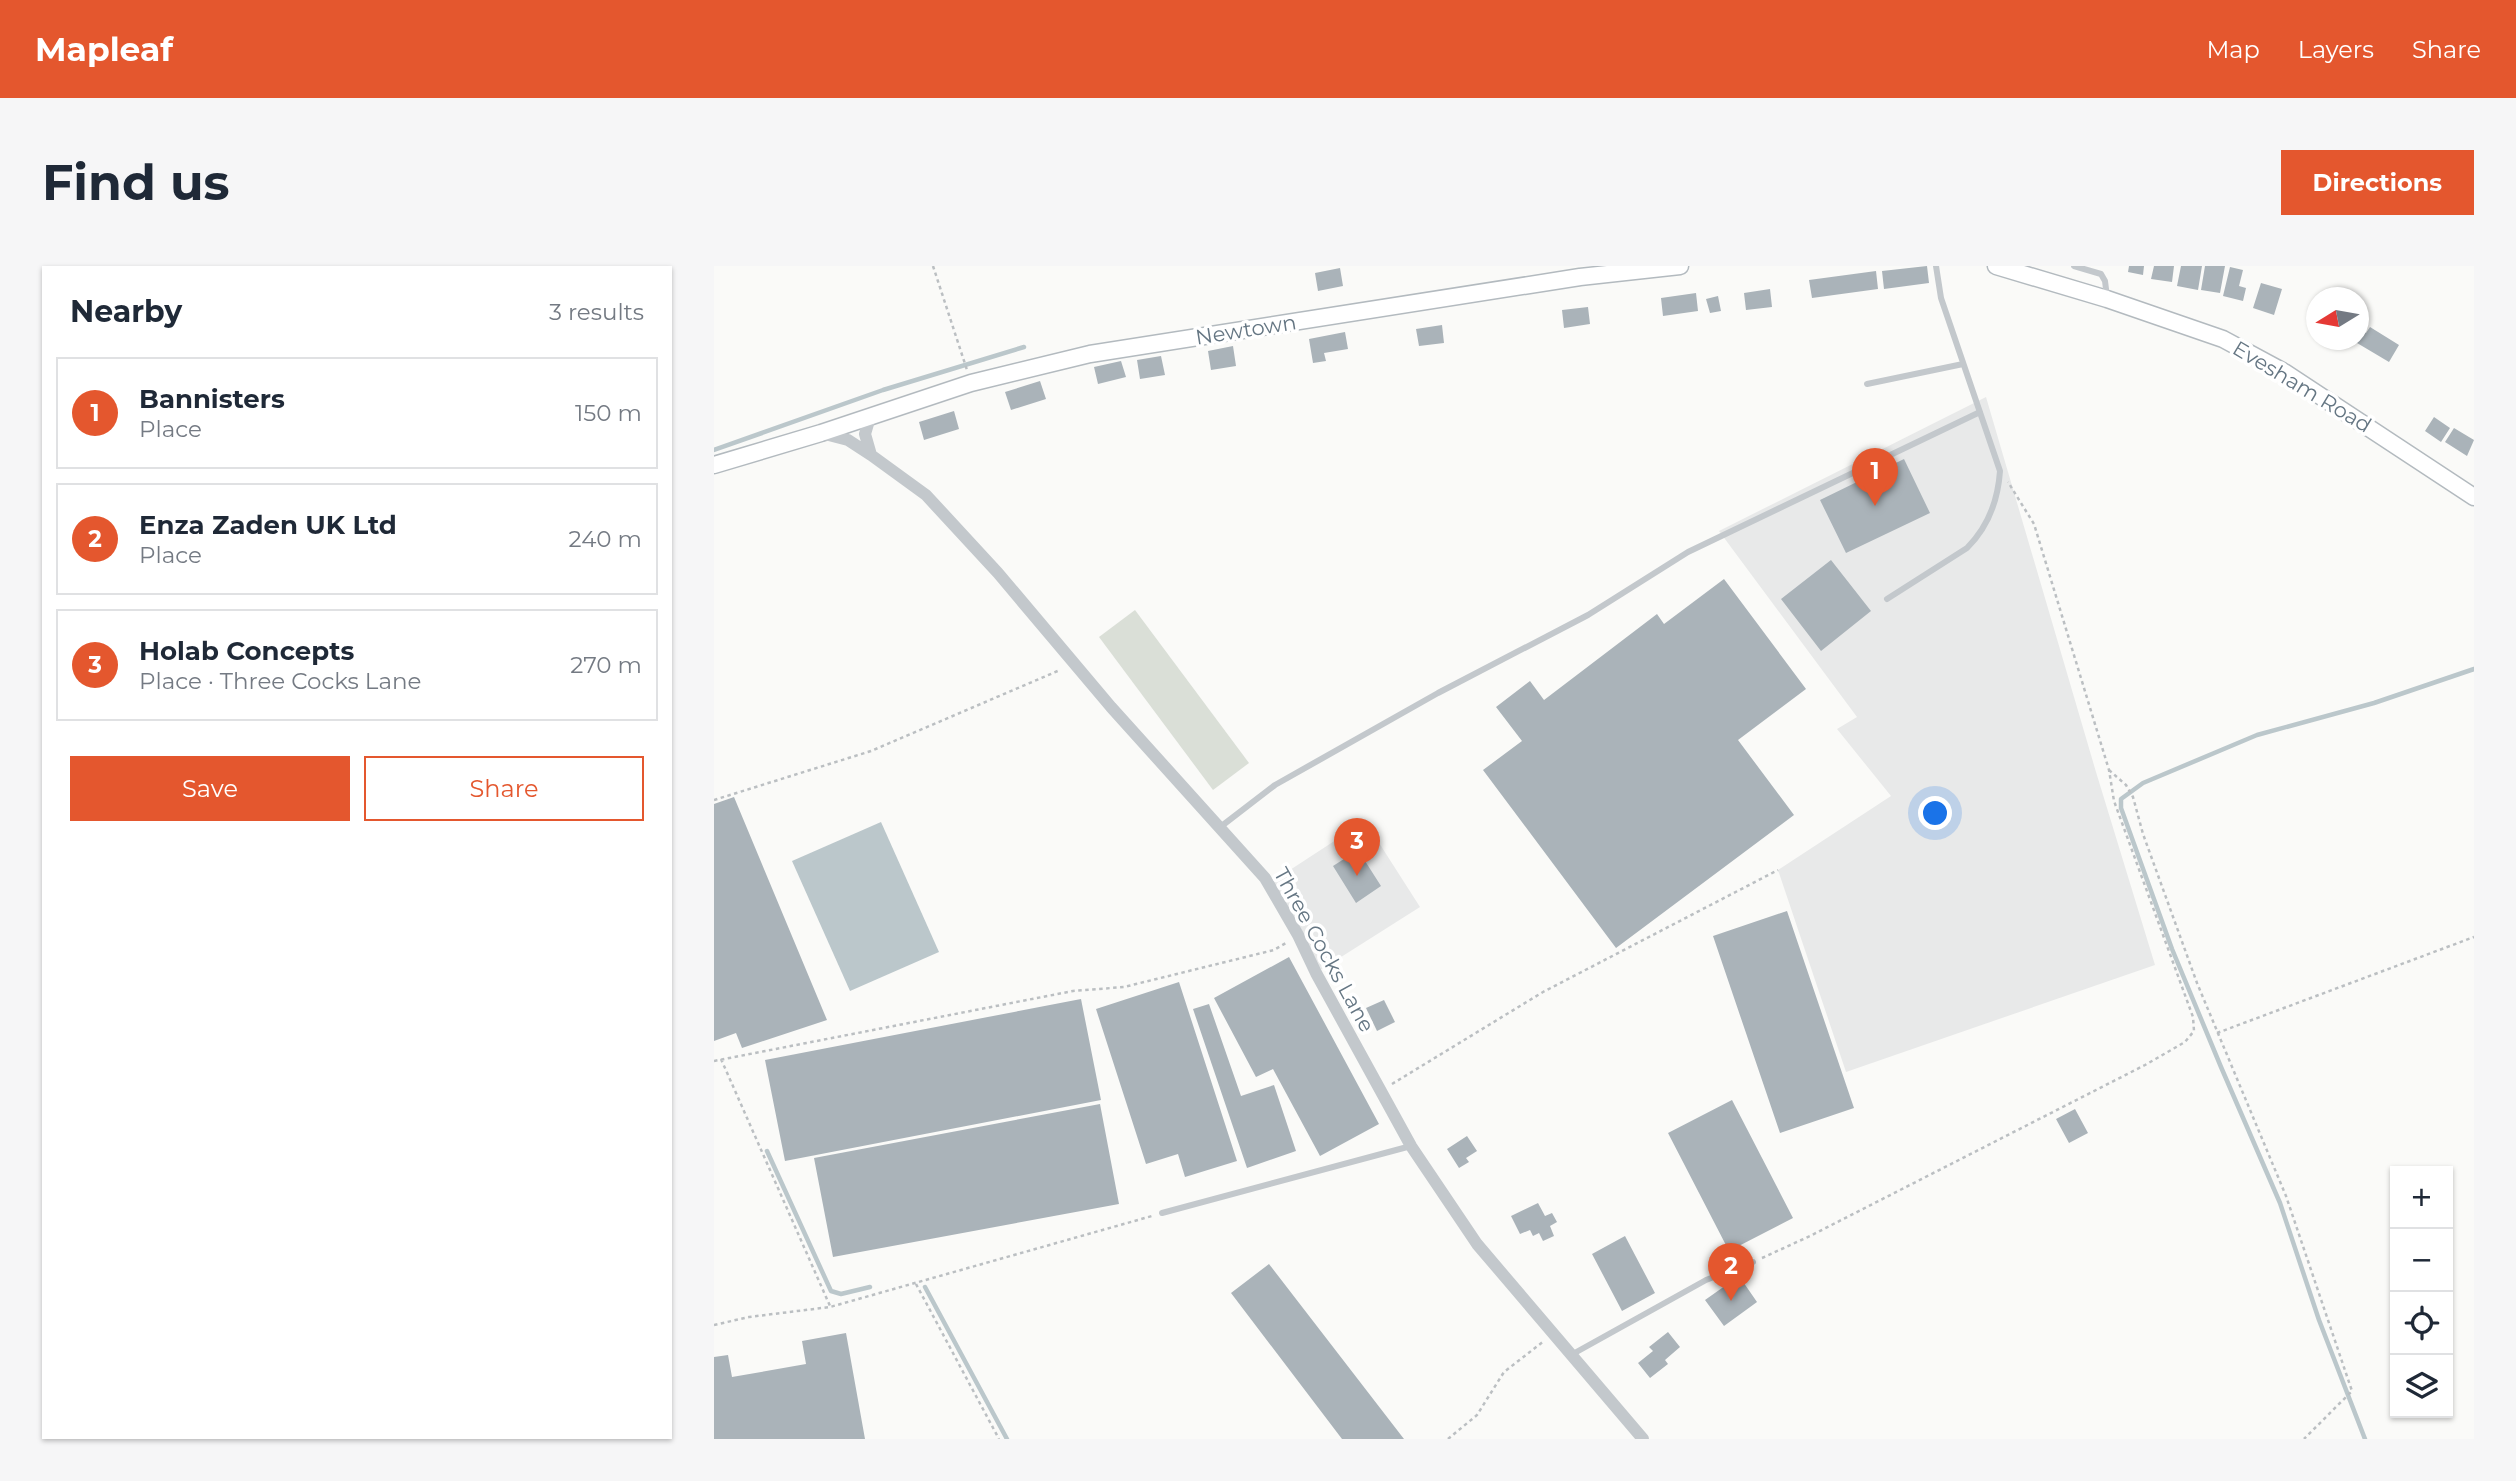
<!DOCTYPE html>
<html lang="en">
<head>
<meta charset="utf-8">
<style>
	body { margin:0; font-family:Montserrat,sans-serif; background:#f6f6f7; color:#1f2937 }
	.controls { position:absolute; right:21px; bottom:21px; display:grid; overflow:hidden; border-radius:0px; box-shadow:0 2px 5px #0004 }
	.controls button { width:63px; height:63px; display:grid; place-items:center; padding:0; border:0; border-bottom:2px solid #e0e1e3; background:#fff; color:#1f2937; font:35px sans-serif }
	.compass { position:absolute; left:1592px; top:21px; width:63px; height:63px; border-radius:50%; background:#fff; box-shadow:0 2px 5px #0004; rotate:259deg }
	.you { position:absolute; left:1222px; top:548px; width:24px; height:24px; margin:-18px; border:5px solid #fff; border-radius:50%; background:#1a73e8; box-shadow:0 0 0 10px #1a73e833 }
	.badge { display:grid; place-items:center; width:46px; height:46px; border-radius:50%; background:#e4572e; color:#fff; font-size:23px; font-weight:700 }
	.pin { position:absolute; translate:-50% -58px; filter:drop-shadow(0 2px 4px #0008) }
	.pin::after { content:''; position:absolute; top:37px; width:24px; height:21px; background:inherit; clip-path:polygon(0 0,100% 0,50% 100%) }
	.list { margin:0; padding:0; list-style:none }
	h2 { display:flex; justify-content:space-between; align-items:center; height:91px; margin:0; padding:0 28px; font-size:30px }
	h2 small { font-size:23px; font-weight:400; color:#747a83 }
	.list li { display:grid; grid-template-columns:46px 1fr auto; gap:21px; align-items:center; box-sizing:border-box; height:112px; margin:0 14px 14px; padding:0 14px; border:2px solid #e0e1e3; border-radius:0px }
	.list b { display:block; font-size:26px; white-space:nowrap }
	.list p { margin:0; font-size:23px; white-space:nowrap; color:#747a83 }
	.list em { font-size:23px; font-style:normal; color:#747a83 }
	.actions { display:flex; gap:14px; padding:21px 28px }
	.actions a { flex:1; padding:16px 0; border:2px solid #e4572e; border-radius:0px; text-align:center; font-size:24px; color:#e4572e }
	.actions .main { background:#e4572e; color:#fff }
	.icon { flex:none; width:38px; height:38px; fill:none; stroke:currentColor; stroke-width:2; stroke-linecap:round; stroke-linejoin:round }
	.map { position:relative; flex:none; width:1760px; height:1173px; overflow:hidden; border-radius:0px }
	header { display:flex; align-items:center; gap:42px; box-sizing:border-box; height:98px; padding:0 35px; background:#e4572e; color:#fff }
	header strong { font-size:33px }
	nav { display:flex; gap:38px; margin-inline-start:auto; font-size:24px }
	.intro { display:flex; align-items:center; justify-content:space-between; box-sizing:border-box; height:168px; padding:0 42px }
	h1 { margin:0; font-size:49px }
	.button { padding:18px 32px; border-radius:0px; background:#e4572e; color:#fff; font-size:24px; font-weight:700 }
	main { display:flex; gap:42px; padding:0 42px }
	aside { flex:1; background:#fff; border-radius:0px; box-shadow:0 2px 5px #0004 }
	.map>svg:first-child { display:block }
</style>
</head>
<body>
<header>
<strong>Mapleaf</strong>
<nav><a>Map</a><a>Layers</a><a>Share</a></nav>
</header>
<div class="intro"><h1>Find us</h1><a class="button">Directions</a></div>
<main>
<aside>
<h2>Nearby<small>3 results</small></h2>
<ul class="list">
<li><span class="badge">1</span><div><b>Bannisters</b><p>Place</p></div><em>150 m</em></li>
<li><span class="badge">2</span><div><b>Enza Zaden UK Ltd</b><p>Place</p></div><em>240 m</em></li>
<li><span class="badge">3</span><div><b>Holab Concepts</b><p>Place · Three Cocks Lane</p></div><em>270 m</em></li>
</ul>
<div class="actions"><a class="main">Save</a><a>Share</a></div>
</aside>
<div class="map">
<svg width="1760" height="1173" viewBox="0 0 1760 1173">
	<rect width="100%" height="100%" fill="#fafaf8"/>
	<path fill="#e8e9e9" d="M1272,131L1382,506L1441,699L1132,806L1064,604L1177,530L1123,463L1143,451L1005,265Z
		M651,555L706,641L605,705L556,617Z"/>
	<path fill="#dadfd7" d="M421,344L535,497L499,524L385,371Z"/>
	<path fill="#bbc7cb" d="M167,556L225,686L136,725L78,595Z"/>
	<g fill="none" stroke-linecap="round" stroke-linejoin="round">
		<path stroke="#bbc7cb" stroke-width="4.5" d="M0,184L169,124L310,81
			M53,885L117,1025L127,1028L156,1021
			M211,1021L293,1173
			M1651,1173L1605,1054L1566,937L1507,801L1458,683L1407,542V533L1429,517L1543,469L1660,437L1760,403"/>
	</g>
	<path fill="#aab3b9" d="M1213,0L1215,17L1170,23L1168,5Z
		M1415,0H1430L1429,9L1414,6Z
		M1440,0H1460L1458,16L1437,13Z
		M1467,0H1488L1484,24L1463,20Z
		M1491,0H1511L1506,27L1487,24Z
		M1516,1L1529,4L1525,20L1532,22L1529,35L1509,30Z
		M626,2L629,20L604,25L601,7Z
		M1162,5L1164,23L1098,32L1095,14Z
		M1547,17L1568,23L1560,49L1539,42Z
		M1056,23L1058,41L1032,44L1030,27Z
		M982,27L984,45L949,50L947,32Z
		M1004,30L1007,45L996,47L992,33Z
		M874,41L876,58L850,62L848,44Z
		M728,59L730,77L705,80L702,63Z
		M1656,61L1685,79L1675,96L1638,74H1644V63L1652,67Z
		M631,66L634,83L610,87L612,95L599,97L595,73Z
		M519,80L522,100L497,104L494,85Z
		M447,90L451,109L426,113L423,94Z
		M407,95L412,111L384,118L380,101Z
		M326,115L332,133L297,144L291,126Z
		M240,145L245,163L210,174L205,156Z
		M1720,151L1736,162L1727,176L1711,165Z
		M1740,162L1760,174L1753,190L1731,176Z
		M1190,193L1216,247L1132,287L1106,234Z
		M1117,294L1157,345L1107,385L1067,333Z
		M1010,313L1092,423L1024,474L1080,549L902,682L769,504L808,475L782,441L816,415L830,434L943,348L950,358Z
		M20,531L113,754L28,782L22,767L0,775V538Z
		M644,584L667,620L642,637L619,600Z
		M1073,645L1140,842L1066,867L999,670Z
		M575,691L665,858L606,890L559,803L542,811L500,732Z
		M465,716L523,895L471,911L464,888L432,898L382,743Z
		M367,733L387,834L71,895L51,794Z
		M670,734L681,756L663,765L652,742Z
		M495,738L527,830L560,819L582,885L533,902L479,743Z
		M1018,834L1079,952L1015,985L954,867Z
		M386,838L405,938L119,991L100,892Z
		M1361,843L1374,867L1355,877L1342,853Z
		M753,870L763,885L752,892L755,896L745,902L733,883Z
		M824,937L831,950L838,947L843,956L836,960L840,970L829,975L825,967L819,970L816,964L806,968L797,950Z
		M911,970L941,1027L908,1045L878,988Z
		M555,998L690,1173H628L517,1027Z
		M1025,1010L1043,1036L1010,1060L991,1034Z
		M954,1066L966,1081L951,1094L954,1098L936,1112L924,1097L939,1085L935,1081Z
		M132,1067L151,1173H0V1091L14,1089L18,1111L92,1098L88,1075Z"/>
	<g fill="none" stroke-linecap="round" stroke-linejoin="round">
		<defs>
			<path id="secondary" d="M1282,0L1393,33L1509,73L1570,106L1760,231
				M0,199L107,167L257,117L376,88L866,11L966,0"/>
		</defs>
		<use href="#secondary" stroke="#b3babf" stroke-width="19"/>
		<path stroke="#bbbfc2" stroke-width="2.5" stroke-dasharray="3.5 3.5" stroke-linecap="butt" d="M219,0L253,104
			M1395,504L1412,519L1419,531L1429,568L1483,717L1572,930L1638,1125L1590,1173
			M0,534L157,485L346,404
			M1503,767L1760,671
			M7,793L116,1040
			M0,795L359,725L410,721L560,684L572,677
			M678,818L829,726L1064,604
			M1048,992L1096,970L1431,799L1471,776L1480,765L1479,751L1400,535L1395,504L1320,258L1294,216
			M202,1018L285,1173
			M0,1059L35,1051L116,1041L438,950
			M734,1173L763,1149L790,1106L830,1075"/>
		<path stroke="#c3c8cc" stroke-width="6" d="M1360,0L1387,8L1391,15L1393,31
			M1153,118L1249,98
			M1173,333L1253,282C1274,261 1284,234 1286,205L1227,32L1222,0
			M505,562L561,519L724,427L874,349L974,286L1266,146
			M448,947L697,880
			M857,1089L992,1014L1039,996"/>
		<path stroke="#c3c8cc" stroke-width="12" d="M156,151L151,168L157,189
			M107,167L134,174L157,189L212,229L284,307L397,441L551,612L584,669L602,707L697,880L763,978L929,1173"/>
		<use href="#secondary" stroke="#fff" stroke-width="16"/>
	</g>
	<g text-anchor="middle" stroke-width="7" stroke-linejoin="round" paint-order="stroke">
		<g font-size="21" fill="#657683" stroke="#fff">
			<text transform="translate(532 64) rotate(-9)" y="7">Newtown</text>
			<text transform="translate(1588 121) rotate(31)" y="7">Evesham Road</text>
			<text transform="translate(610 684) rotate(61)" y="7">Three Cocks Lane</text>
		</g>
	</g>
</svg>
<div class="controls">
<button>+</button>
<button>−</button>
<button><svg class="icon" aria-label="locate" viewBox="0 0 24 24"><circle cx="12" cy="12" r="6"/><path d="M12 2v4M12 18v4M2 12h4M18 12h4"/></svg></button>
<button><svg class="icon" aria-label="layers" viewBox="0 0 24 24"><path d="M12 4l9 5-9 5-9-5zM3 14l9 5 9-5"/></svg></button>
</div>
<svg class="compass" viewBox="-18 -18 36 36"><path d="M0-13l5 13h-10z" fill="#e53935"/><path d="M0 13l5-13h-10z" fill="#747a83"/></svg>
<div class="you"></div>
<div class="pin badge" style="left:1161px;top:240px">1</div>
<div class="pin badge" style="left:1017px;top:1035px">2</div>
<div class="pin badge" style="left:643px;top:610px">3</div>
</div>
</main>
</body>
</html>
